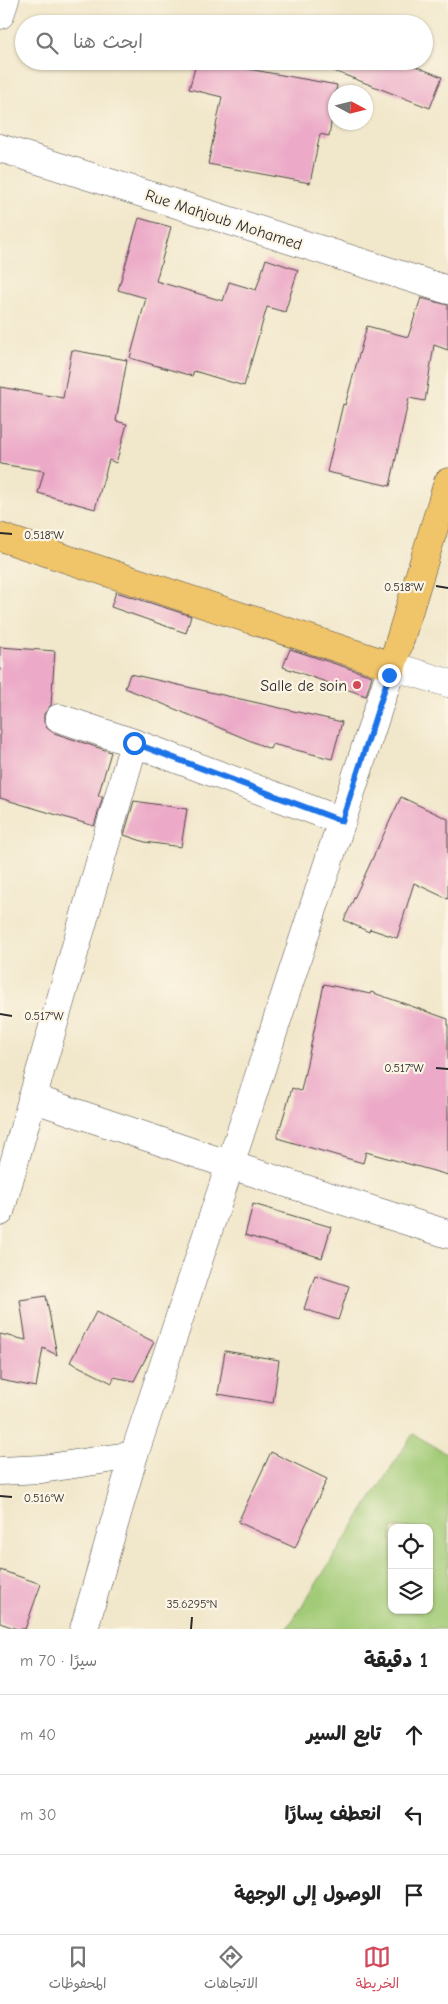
<!DOCTYPE html>
<html lang="ar">
<head>
<meta charset="utf-8">
<style>
	body { margin:0; font-family:"Comic Neue","Playpen Sans Arabic",sans-serif; background:#f2f2f2; color:#222; direction:rtl }
	.controls { position:absolute; right:15px; bottom:15px; display:grid; overflow:hidden; border-radius:10px; box-shadow:0 1px 4px #0004 }
	.controls button { width:45px; height:45px; display:grid; place-items:center; padding:0; border:0; border-bottom:1px solid #e0e0e0; background:#fff; color:#222; font:25px sans-serif }
	.compass { position:absolute; left:328px; top:85px; width:45px; height:45px; border-radius:50%; background:#fff; box-shadow:0 1px 4px #0004; rotate:97deg }
	.stop { position:absolute; width:15px; height:15px; margin:-11px; border:4px solid #1a73e8; border-radius:50%; background:#fff }
	.stop.end { background:#1a73e8; border-color:#fff; box-shadow:0 1px 5px #0008 }
	.list { margin:0; padding:0; list-style:none }
	h2 { display:flex; justify-content:space-between; align-items:center; height:65px; margin:0; padding:0 20px; font-size:21px }
	h2 small { font-size:16px; font-weight:400; color:#767676 }
	.list li { display:grid; grid-template-columns:32px 1fr auto; gap:15px; align-items:center; box-sizing:border-box; height:80px; padding:0 20px; border-top:1px solid #e0e0e0 }
	.list b { display:block; font-size:19px; white-space:nowrap }
	.list em { font-size:16px; font-style:normal; color:#767676 }
	.icon { flex:none; width:28px; height:28px; fill:none; stroke:currentColor; stroke-width:2; stroke-linecap:round; stroke-linejoin:round }
	.map { position:relative; flex:none; width:448px; height:1629px; overflow:hidden; direction:ltr }
	.search { position:absolute; background:#fff; box-shadow:0 1px 4px #0004; left:15px; right:15px; top:15px; height:55px; display:flex; align-items:center; gap:12px; box-sizing:border-box; padding:0 18px; border-radius:28px; color:#767676; font-size:19px }
	.sheet { height:305px; background:#fff }
	nav { display:flex; justify-content:space-around; align-items:center; box-sizing:border-box; height:70px; border-top:1px solid #e0e0e0; background:#fff; font-size:14px; color:#767676 }
	nav a { display:grid; justify-items:center; gap:2px }
	nav .on { color:#d1495b }
	.map>svg:first-child { display:block }
</style>
</head>
<body>
<div class="map">
<svg width="448" height="1629" viewBox="0 0 448 1629">
	<rect width="100%" height="100%" fill="#fcf5e5"/>
	<filter id="ink" filterUnits="userSpaceOnUse"><feTurbulence type="fractalNoise" baseFrequency=".02" numOctaves="2"/><feDisplacementMap in="SourceGraphic" scale="10" xChannelSelector="R" yChannelSelector="G"/><feConvolveMatrix kernelMatrix="1 2 1 2 8 2 1 2 1" color-interpolation-filters="sRGB"/></filter>
	<filter id="wash" filterUnits="userSpaceOnUse"><feTurbulence type="fractalNoise" baseFrequency=".0096" numOctaves="4" result="noise"/><feDisplacementMap in="SourceGraphic" scale="20" xChannelSelector="R" yChannelSelector="G"/><feGaussianBlur stdDeviation="1.12" result="paint"/><feColorMatrix in="noise" values="0 0 0 0 0 0 0 0 0 0 0 0 0 0 0 0 0 1.4 0 .05"/><feComposite in="paint" operator="in"/></filter>
	<g filter="url(#wash)">
		<rect width="100%" height="100%" fill="#f1e7cb"/>
		<path fill="#a2cb77" stroke="#667b51" fill-rule="evenodd" d="M413,1434L448,1454V1629H287ZM392,1528H429V1610H392Z"/>
		<g id="blocks">
			<path fill="#ecaac8" d="M197,61H227L226,65L337,85L329,136L320,134L310,183L208,164L222,97L189,89Z
				M316,61H402L442,77L430,108L316,64Z
				M139,218L171,227L156,281L223,301L229,282L256,290L266,259L298,270L285,312L267,307L244,386L194,371L192,376L130,358L146,298L118,290Z
				M421,298L448,305V350L434,345L425,401L409,398L390,486L327,472L343,404L345,405L367,326L408,337Z
				M72,350L127,360L116,421L127,424L116,463L109,460L95,509L38,493L44,471L0,464V387L63,398Z
				M116,592L191,616L186,633L111,607Z
				M0,647L55,651L51,705L44,714V722L47,728L54,733L111,752L98,796H103L94,826L0,798Z
				M290,649L372,676L366,696L283,667Z
				M130,674L342,722L332,759L272,744L270,749L125,688Z
				M401,797L448,819V899L414,883L397,938L370,929L369,932L344,920Z
				M134,801L187,809L181,847L145,842L124,835Z
				M324,984L370,994L371,992L448,1019V1175L366,1152L363,1163L277,1138L292,1088L301,1091Z
				M253,1204L331,1227L322,1258L245,1235Z
				M315,1275L349,1286L338,1320L304,1309Z
				M46,1296L57,1355L43,1348L36,1387L0,1380V1334L26,1340L20,1300Z
				M96,1312L154,1342L134,1381L114,1377L112,1383L70,1362Z
				M225,1351L279,1360L273,1403L218,1394Z
				M271,1452L327,1479L295,1548L238,1522Z
				M0,1570L41,1584L25,1629H17L0,1623Z"/>
		</g>
	</g>
	<g filter="url(#ink)">
		<use href="#blocks" fill-opacity="0" stroke="#494743" stroke-width="1"/>
		<g fill="none" stroke-linecap="round" stroke-linejoin="round">
			<defs>
				<path id="minor" d="M0,15L5,0
					M0,148L448,290
					M59,718L134,743L342,821
					M32,1098L230,1165L448,1234
					M0,1212L134,743
					M0,1471L42,1469L134,1455
					M84,1629L134,1455L230,1165L392,666L448,683"/>
				<path id="major" d="M0,537L392,666L448,482"/>
			</defs>
			<use href="#minor" stroke="#494743" stroke-width="29"/>
			<use href="#major" stroke="#494743" stroke-width="29"/>
			<use href="#minor" stroke="#fff" stroke-width="28"/>
			<use href="#major" stroke="#f0c469" stroke-width="28"/>
		</g>
	</g>
	<g fill="none" stroke-linecap="round" stroke-linejoin="round" filter="url(#ink)">
		<path stroke="#1a73e8" stroke-width="6" d="M134,743L342,821L389,675"/>
	</g>
	<path fill="none" stroke="#2b2b2b" stroke-width="2" d="M0,533L12,534M436,586L448,588M0,1014L12,1016M436,1068L448,1069M0,1496L12,1497M191,1629L192,1617"/>
	<circle fill="#d1495b" stroke="#fcf5e5" stroke-width="2" cx="357" cy="685" r="5"/>
	<g text-anchor="middle" stroke-width="4.5" stroke-linejoin="round" paint-order="stroke">
		<g font-size="16" fill="#2b2b2b" stroke="#fcf5e5">
			<text transform="translate(224 219) rotate(18)" y="6">Rue Mahjoub Mohamed</text>
		</g>
		<g font-size="16" fill="#2b2b2b" stroke="#fcf5e5" text-anchor="end">
			<text x="347" y="691">Salle de soin</text>
		</g>
	</g>
	<g font-size="12" text-anchor="middle" fill="#2b2b2b" stroke="#fcf5e5" stroke-width="4.5" stroke-linejoin="round" paint-order="stroke">
		<text x="44" y="539">0.518°W</text>
		<text x="404" y="591">0.518°W</text>
		<text x="44" y="1020">0.517°W</text>
		<text x="404" y="1072">0.517°W</text>
		<text x="44" y="1502">0.516°W</text>
		<text x="192" y="1608">35.6295°N</text>
	</g>
</svg>
<div class="controls">
<button><svg class="icon" aria-label="locate" viewBox="0 0 24 24"><circle cx="12" cy="12" r="6"/><path d="M12 2v4M12 18v4M2 12h4M18 12h4"/></svg></button>
<button><svg class="icon" aria-label="layers" viewBox="0 0 24 24"><path d="M12 4l9 5-9 5-9-5zM3 14l9 5 9-5"/></svg></button>
</div>
<svg class="compass" viewBox="-18 -18 36 36"><path d="M0-13l5 13h-10z" fill="#e53935"/><path d="M0 13l5-13h-10z" fill="#767676"/></svg>
<div class="stop" style="left:134px;top:743px"></div>
<div class="stop end" style="left:389px;top:675px"></div>
<div class="search"><svg class="icon" aria-label="search" viewBox="0 0 24 24"><circle cx="10" cy="10" r="6"/><path d="M15 15l6 6"/></svg>ابحث هنا</div>
</div>
<section class="sheet">
<h2>1 دقيقة<small>سيرًا · 70 m</small></h2>
<ul class="list">
<li><svg class="icon" aria-label="ahead" viewBox="0 0 24 24"><path d="M12 20V5M6 11l6-6 6 6"/></svg><div><b>تابع السير</b></div><em>40 m</em></li>
<li><svg class="icon" aria-label="left" viewBox="0 0 24 24"><path d="M17 20v-9H6M10 6l-5 5 5 5"/></svg><div><b>انعطف يسارًا</b></div><em>30 m</em></li>
<li><svg class="icon" aria-label="arrive" viewBox="0 0 24 24"><path d="M6 21V4h12l-3 4 3 4H6"/></svg><div><b>الوصول إلى الوجهة</b></div></li>
</ul>
</section>
<nav>
<a class="on"><svg class="icon" aria-label="map" viewBox="0 0 24 24"><path d="M3 6l6-2 6 2 6-2v14l-6 2-6-2-6 2zM9 4v14M15 6v14"/></svg>الخريطة</a>
<a><svg class="icon" aria-label="directions" viewBox="0 0 24 24"><path d="M12 3l9 9-9 9-9-9zM9 14v-3h6M13 9l2 2-2 2"/></svg>الاتجاهات</a>
<a><svg class="icon" aria-label="saved" viewBox="0 0 24 24"><path d="M7 4h10v16l-5-4-5 4z"/></svg>المحفوظات</a>
</nav>
</body>
</html>
